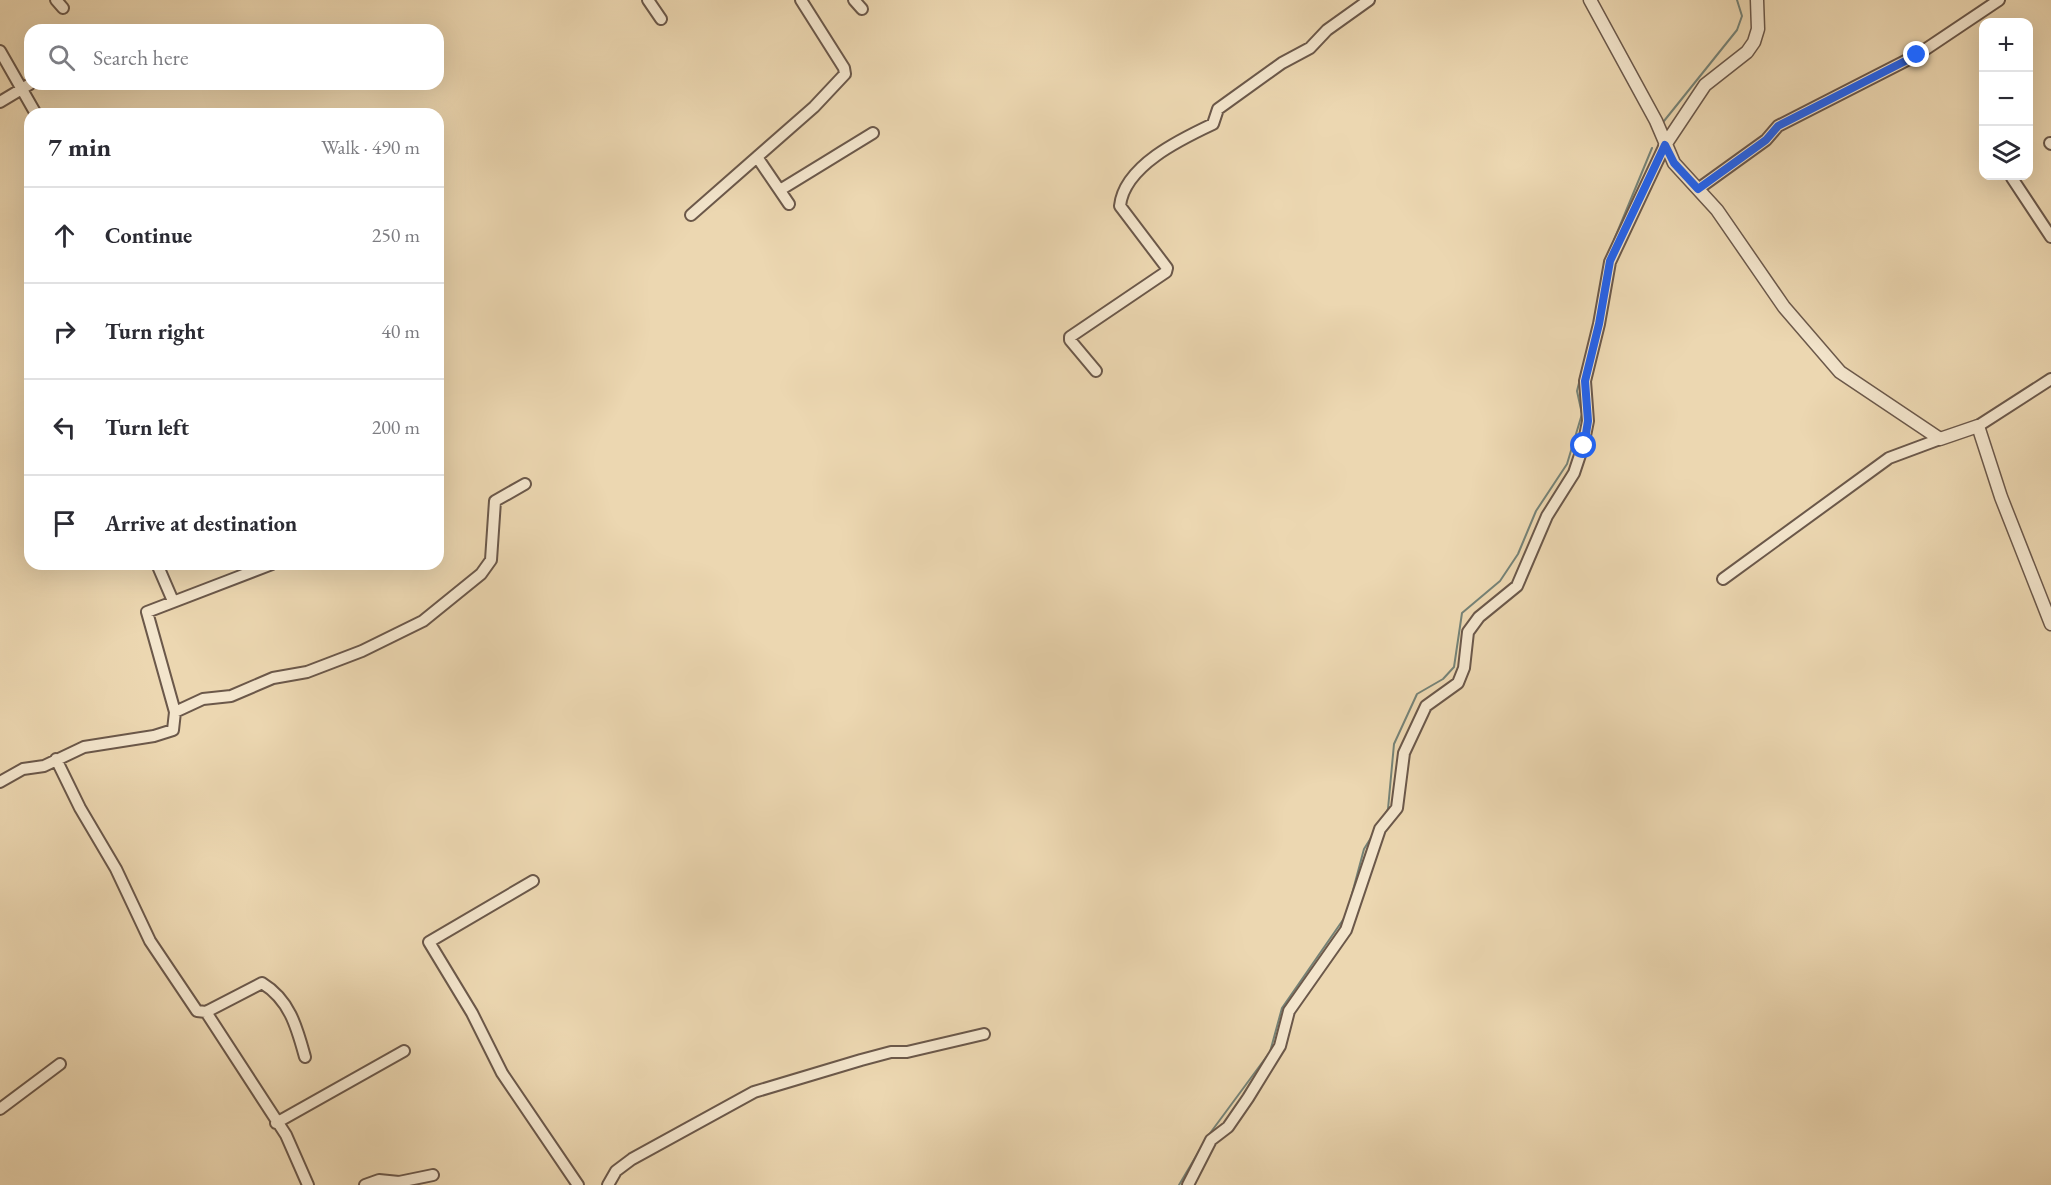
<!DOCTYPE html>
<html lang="en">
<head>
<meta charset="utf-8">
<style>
	body { margin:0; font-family:"EB Garamond",serif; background:#f2f2f3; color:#2b2b33 }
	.controls { position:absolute; right:18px; top:18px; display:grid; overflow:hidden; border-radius:12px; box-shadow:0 6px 24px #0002 }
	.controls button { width:54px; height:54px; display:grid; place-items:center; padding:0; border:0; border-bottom:2px solid #e1e1e2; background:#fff; color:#2b2b33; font:30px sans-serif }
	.stop { position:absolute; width:18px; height:18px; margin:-14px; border:4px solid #2563eb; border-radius:50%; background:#fff }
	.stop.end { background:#2563eb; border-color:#fff; box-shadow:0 2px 6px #0008 }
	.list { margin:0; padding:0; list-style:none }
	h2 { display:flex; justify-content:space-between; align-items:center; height:78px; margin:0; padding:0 24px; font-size:26px }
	h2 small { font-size:20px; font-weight:400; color:#7c7c81 }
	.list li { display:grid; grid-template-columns:39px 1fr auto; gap:18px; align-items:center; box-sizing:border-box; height:96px; padding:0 24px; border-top:2px solid #e1e1e2 }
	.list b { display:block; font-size:22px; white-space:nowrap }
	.list em { font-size:20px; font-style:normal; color:#7c7c81 }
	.icon { flex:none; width:33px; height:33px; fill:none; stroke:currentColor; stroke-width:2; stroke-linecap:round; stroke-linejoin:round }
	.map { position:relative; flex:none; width:2051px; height:1185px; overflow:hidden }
	.search { position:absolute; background:#fff; box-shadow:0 6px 24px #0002; left:24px; top:24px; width:420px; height:66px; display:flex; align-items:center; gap:15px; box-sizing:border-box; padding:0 21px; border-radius:18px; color:#7c7c81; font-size:22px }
	.panel { position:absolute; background:#fff; box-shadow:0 6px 24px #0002; left:24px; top:108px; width:420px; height:462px; border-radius:18px }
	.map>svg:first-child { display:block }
</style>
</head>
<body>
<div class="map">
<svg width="2051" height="1185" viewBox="0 0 2051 1185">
	<rect width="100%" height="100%" fill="#ecd7b1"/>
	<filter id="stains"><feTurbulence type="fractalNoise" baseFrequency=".00333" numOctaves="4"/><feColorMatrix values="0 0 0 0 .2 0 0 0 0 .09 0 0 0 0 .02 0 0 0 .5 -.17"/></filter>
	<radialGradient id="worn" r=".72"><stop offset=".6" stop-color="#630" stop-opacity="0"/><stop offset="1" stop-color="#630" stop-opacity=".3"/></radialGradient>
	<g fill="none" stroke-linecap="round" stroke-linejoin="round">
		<path stroke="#758276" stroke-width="2" d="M1664,121L1737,30L1742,16L1737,0
			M1614,240L1652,148
			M1385,815L1388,809L1394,744L1417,694L1443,679L1454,667L1462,613L1500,581L1518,554L1536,511L1567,464L1582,414L1577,391L1588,347
			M1348,909L1364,849L1374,833
			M1208,1136L1270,1052L1282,1008L1345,917
			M1179,1185L1205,1141"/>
		<defs>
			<path id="minor" d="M56,0L63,8
				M648,0L661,19
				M854,0L862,9
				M0,51L36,114
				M0,102L30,84
				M2050,143L2051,144
				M757,157L789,204
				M2012,178L2051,237
				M1698,189L1766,140L1778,126L1917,55L1999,0
				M780,190L873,133
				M691,215L814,107L845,74L844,68L801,0
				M1096,371L1070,340V337L1166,272L1167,268L1120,206C1124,166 1181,139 1213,124L1218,109L1282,63L1310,48L1327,30L1369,0
				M1978,426L2051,379
				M157,564L173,601
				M1723,579L1889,458L1940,439
				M175,712L147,612L272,564
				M56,759L80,808L116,869L150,941L197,1011L206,1012L262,983C290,1000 297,1028 305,1057
				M0,782L23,769L44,766L84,747L154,736L173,730L175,712L203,699L231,696L273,678L307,672L362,651L423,621L481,574L491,560L495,501L525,484
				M533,881L429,942L472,1013L502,1073L578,1185
				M206,1012L286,1135L308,1185
				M0,1109L60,1064
				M276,1123L404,1051
				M365,1185L379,1180L399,1182L433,1175
				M608,1185L616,1171L632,1159L754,1092L861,1060L891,1052H907L984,1034
				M1188,1185L1211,1140L1228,1127L1248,1098L1280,1046L1289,1011L1346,930L1380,829L1397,808L1404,753L1426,706L1458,683L1464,668L1468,632L1479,617L1517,586L1547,516L1574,473L1583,446L1588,421L1585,381L1599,324L1610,262L1665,145"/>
			<path id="tertiary" d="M1590,0L1656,121L1674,163L1717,210L1784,307L1840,372L1940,439L1978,426L2001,497L2051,624
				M1665,145L1705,85L1747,52L1754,42L1758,29L1757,0"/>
		</defs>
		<use href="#minor" stroke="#6b584a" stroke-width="14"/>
		<use href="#tertiary" stroke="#6b584a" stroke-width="15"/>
		<use href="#minor" stroke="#f3e5cc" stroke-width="10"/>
		<use href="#tertiary" stroke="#f3e5cc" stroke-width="12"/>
	</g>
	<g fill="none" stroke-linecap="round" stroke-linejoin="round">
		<path stroke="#2563eb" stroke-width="8" d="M1584,446L1588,421L1585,381L1599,324L1610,261L1665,145L1674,163L1698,189L1766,140L1778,126L1917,55"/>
	</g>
	<rect width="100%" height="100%" filter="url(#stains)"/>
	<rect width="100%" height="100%" fill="url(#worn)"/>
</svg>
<div class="controls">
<button>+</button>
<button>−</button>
<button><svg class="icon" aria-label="layers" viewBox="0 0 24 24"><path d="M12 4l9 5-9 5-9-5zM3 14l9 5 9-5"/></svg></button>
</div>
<div class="stop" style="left:1584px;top:446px"></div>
<div class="stop end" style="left:1917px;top:55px"></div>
<div class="search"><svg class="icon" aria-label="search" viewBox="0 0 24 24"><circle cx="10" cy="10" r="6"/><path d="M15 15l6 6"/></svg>Search here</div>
<section class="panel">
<h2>7 min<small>Walk · 490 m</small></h2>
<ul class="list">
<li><svg class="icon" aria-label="ahead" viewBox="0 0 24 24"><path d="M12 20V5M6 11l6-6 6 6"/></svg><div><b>Continue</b></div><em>250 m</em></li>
<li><svg class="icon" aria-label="right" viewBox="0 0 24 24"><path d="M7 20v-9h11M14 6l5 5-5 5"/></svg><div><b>Turn right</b></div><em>40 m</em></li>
<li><svg class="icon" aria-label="left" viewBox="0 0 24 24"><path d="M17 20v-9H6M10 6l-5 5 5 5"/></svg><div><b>Turn left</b></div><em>200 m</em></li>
<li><svg class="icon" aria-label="arrive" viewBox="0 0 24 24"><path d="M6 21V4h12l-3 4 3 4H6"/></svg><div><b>Arrive at destination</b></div></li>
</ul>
</section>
</div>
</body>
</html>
